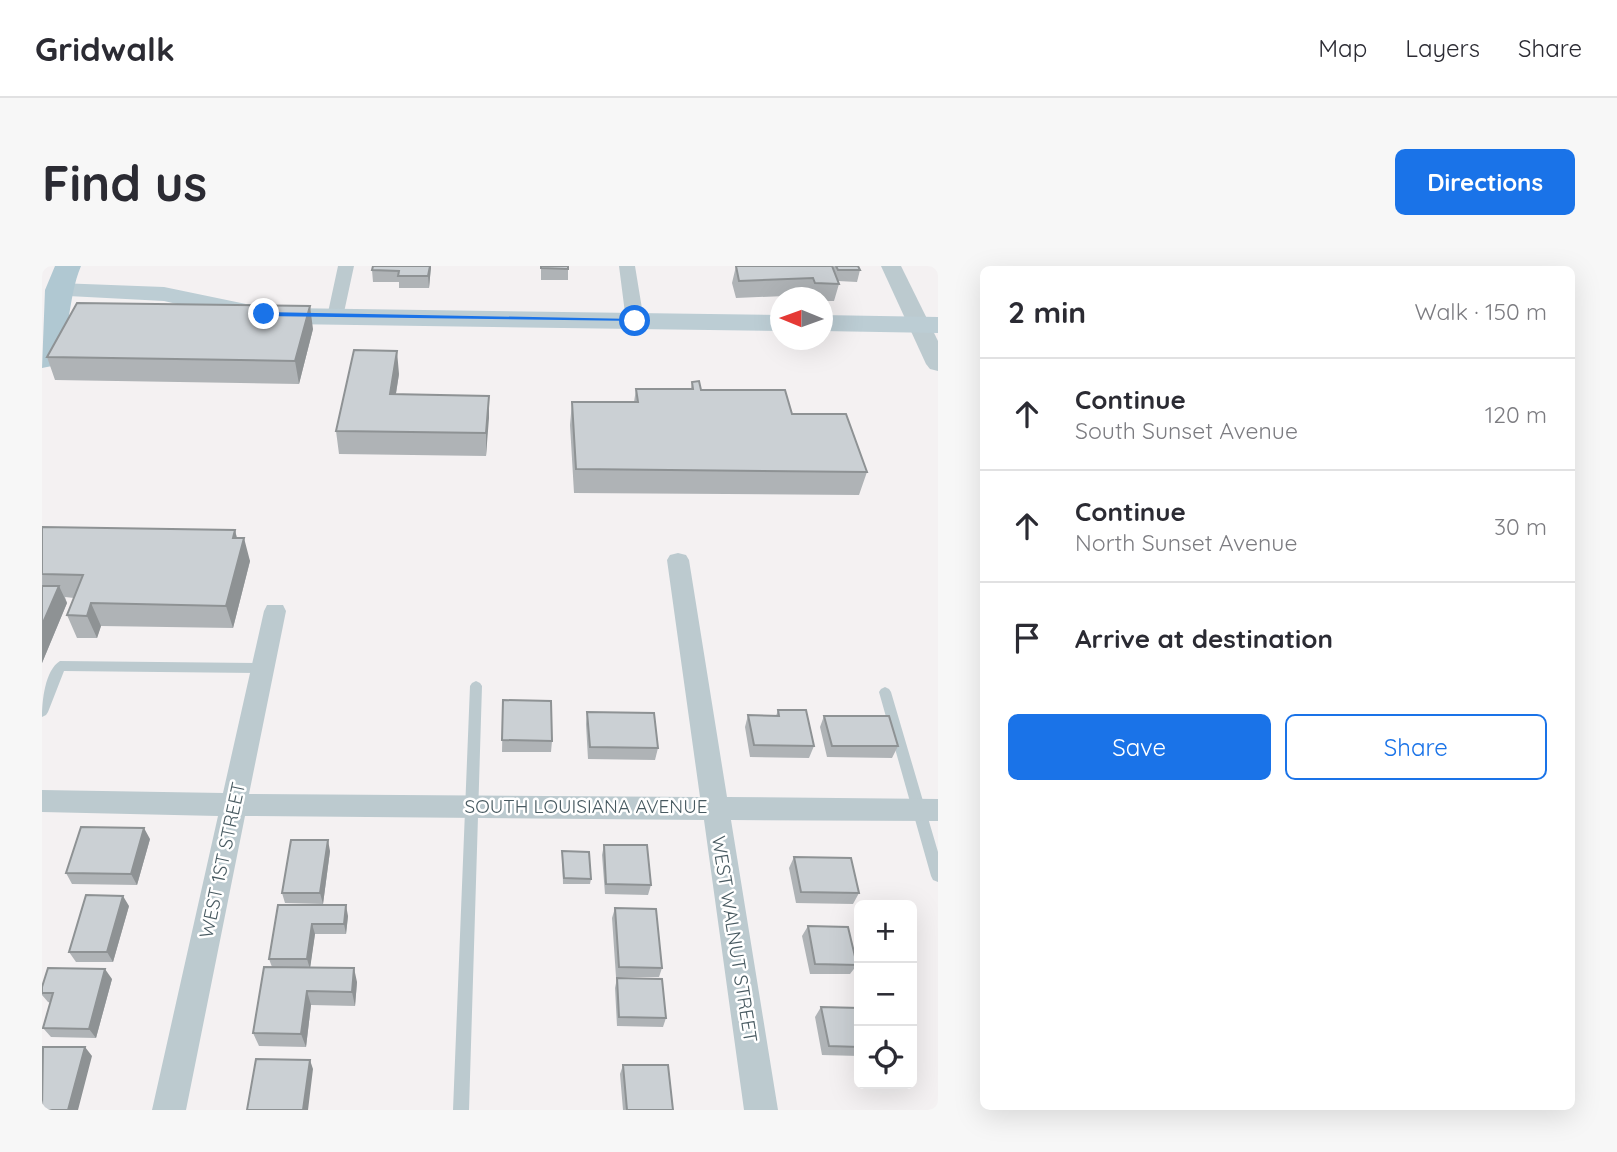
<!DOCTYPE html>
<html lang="en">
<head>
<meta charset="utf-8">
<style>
	body { margin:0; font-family:Quicksand,sans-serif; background:#f7f7f7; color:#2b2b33 }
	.controls { position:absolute; right:21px; bottom:21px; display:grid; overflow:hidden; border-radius:10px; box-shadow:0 7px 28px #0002 }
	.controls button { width:63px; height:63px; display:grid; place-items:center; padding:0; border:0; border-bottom:2px solid #e1e1e2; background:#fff; color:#2b2b33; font:35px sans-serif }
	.compass { position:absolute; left:728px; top:21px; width:63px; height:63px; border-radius:50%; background:#fff; box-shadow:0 7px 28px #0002; rotate:271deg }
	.stop { position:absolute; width:21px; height:21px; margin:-16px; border:5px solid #1a73e8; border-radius:50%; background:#fff }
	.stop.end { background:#1a73e8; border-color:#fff; box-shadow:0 2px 7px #0008 }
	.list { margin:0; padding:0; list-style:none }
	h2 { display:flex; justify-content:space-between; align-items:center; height:91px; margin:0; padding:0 28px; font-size:30px }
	h2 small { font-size:23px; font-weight:400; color:#7c7c81 }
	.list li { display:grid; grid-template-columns:46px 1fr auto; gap:21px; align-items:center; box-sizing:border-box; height:112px; padding:0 28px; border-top:2px solid #e1e1e2 }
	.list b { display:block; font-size:26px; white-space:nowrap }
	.list p { margin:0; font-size:23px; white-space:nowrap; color:#7c7c81 }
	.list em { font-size:23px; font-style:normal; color:#7c7c81 }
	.actions { display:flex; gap:14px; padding:21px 28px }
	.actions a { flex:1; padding:16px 0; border:2px solid #1a73e8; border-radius:10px; text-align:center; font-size:24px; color:#1a73e8 }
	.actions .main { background:#1a73e8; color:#fff }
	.icon { flex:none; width:38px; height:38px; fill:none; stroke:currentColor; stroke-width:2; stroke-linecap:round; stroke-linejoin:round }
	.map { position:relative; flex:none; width:896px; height:844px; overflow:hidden; border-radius:10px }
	header { display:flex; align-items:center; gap:42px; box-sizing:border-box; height:98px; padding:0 35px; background:#fff; border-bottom:2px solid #e1e1e2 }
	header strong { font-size:33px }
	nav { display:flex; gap:38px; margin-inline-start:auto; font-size:24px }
	.intro { display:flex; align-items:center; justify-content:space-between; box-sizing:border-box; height:168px; padding:0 42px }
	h1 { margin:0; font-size:49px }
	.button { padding:18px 32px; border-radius:10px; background:#1a73e8; color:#fff; font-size:24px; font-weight:700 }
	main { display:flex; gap:42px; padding:0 42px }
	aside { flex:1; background:#fff; border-radius:10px; box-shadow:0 7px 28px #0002 }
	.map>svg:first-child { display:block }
</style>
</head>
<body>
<header>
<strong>Gridwalk</strong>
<nav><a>Map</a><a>Layers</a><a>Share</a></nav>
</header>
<div class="intro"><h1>Find us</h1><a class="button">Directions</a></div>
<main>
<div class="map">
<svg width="896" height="844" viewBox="0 0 896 844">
	<rect width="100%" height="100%" fill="#f4f1f2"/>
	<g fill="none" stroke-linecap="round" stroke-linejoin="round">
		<path fill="#bccacf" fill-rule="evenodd" d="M18,395L221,397L227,402L221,407L22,405L6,446L4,449L0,451C0,435 3,404 18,395Z
			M434,415L438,417L440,420L427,844H411L428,420L430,417Z
			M843,421L847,423L849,426L896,586V616L891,614L889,610L837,426L839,423Z"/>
		<path fill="#bccacf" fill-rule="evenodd" d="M296,0H312L301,51L293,56L285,51Z
			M577,0H593L602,55L599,59H587L584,55Z
			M636,287L644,289L647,294L685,531L896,533V555L689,554L736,844H702L662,554L203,550L144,844H110L176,550L0,546V524L181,527L222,345L225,339H241L244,345L207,528L658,531L625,294L628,289Z"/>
		<path fill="#bccacf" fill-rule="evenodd" d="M839,0H859L896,75V105L888,103L884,98Z"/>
		<path fill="#bccdd4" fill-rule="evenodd" d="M16,17L122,21L204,38L245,42L738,49V65L245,58L204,54L122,35L7,29L4,24L7,19Z
			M780,49L896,51V67L780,65Z"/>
		<path fill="#b0c8d2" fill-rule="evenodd" d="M13,0H39C25,33 30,70 10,100L0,102L3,24Z"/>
	</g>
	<path fill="#afb3b6" d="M389,0L387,22H357V16H331L330,4Z
		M499,0H526V14H499Z
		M694,0H816L818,4L815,16L796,15L797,18L792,35H780V32H767V29L694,32L690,17Z
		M271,63L257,118L13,114L5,91Z
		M357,108L354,128L447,130L444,190L297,188L294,165Z
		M650,116L659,124L750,148L825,206L817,229L532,227L528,159L530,136H592L594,123H649Z
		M0,261L193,264L195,272L208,295L191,362L59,360L55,372H35L25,349L32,332L23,331L25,337L0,397Z
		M461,434L510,475L509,486H460Z
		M736,444L772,480L767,492L708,491L703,461L706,449L734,450Z
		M545,446L616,482L613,494L546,493L544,458Z
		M782,450L856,480L850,492L785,491L778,461Z
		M108,573L95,619L30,618L24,607Z
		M562,579L609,619L606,629L563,628L560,589Z
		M288,585L281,638L243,637L240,627Z
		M520,585L549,613L548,618H521Z
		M752,591L817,627L811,638L754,637L747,602Z
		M236,639L306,650L304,668H273L268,701L315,716L313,740L269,739L264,781L217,780L211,767L230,701L227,693Z
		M87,640L71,696H34L27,686Z
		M573,642L620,702L617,711H574L570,652Z
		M766,660L815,699L808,708H768L760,670Z
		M575,712L624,752L621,761L575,760L573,722Z
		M70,713L54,772L9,771L1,762L9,737L6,736L0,729V721Z
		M779,741L817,742V790L780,789L773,751Z
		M581,799L631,844H581L578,808Z"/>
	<path fill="#8e9294" d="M388,0L389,1L387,22L386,10Z
		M268,40L271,63L257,118L253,95Z
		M355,85L357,108L350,151L348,128Z
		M447,130V152L444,190V167Z
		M193,264L198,287L202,272L208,295L191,362L184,340L191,272Z
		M17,320L25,337L0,397V359Z
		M49,337L59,360L55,372L45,350Z
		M102,562L108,573L95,619L89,608Z
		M286,574L288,585L281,638L278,627Z
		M81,630L87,640L71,696L65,686Z
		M304,639L306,650L304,668L302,658Z
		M270,658L273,668L268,703L265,693Z
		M312,702L315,716L313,740L310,726Z
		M63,703L70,713L54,772L47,763Z
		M265,725L269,739L264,781L259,768Z
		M43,781L50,790L36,844H26Z
		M268,794L271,803L266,844H261Z"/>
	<path fill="#cbd0d4" stroke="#8e9294" stroke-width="2" d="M331,0H388L386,10H356L357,5L330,4Z
		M499,0H526V3L499,2Z
		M694,0H790L797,18L773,17L771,12L697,15Z
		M794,0H816L818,4H796Z
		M35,37L268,40L253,95L5,91Z
		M312,84L355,85L348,128L447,130L444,167L294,165Z
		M657,115L659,124H743L750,148H804L825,206L534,203L530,136H596L594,123H651L650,116Z
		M0,261L193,264L191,272H202L184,340L49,337L45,350L25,349L41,309L0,308Z
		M0,320H17L0,359Z
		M461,434L509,435L510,475L460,474Z
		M736,444H764L772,480L712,479L706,449L737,450Z
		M545,446L612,447L616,482L548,481Z
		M782,450H847L856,480H790Z
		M39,561L102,562L89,608L24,607Z
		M249,574H286L278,627H240Z
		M562,579H605L609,619L564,618Z
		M520,585L547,586L549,613L522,612Z
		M752,591L809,592L817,627L759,626Z
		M44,629L81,630L65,686H27Z
		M236,639H304L302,658H270L265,693H227Z
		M573,642L614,643L620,702L577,701Z
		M766,660L806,661L815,699L773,698Z
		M222,701L312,702L310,726L265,725L259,768L211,767Z
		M6,702L63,703L47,763L1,762L11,727H0V721Z
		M575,712L620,713L624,752L577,751Z
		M779,741L817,742V781L787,780Z
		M1,781H43L26,844H0Z
		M214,793L268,794L261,844H205Z
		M581,799H626L631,844H585Z"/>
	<path fill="#1a73e8" d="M222,46L593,53L597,55L219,50Z"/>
	<g text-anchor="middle" stroke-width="5" stroke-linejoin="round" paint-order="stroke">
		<g font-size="19" fill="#485a61" stroke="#fff">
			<text x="544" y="547">SOUTH LOUISIANA AVENUE</text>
			<text transform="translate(180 594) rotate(-78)" y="7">WEST 1ST STREET</text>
			<text transform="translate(693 673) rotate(81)" y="7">WEST WALNUT STREET</text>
		</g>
	</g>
</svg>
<div class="controls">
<button>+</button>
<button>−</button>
<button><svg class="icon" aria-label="locate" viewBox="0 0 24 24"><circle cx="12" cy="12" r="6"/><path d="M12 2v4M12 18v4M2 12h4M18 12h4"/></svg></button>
</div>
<svg class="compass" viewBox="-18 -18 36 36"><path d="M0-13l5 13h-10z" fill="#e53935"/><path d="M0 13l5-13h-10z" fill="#7c7c81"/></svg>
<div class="stop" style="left:593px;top:55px"></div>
<div class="stop end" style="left:222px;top:48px"></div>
</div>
<aside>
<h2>2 min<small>Walk · 150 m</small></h2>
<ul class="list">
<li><svg class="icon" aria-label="ahead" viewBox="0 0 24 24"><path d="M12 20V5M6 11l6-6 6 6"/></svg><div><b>Continue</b><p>South Sunset Avenue</p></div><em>120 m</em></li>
<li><svg class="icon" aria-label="ahead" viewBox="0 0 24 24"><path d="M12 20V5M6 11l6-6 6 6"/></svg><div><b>Continue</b><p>North Sunset Avenue</p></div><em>30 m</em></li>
<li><svg class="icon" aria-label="arrive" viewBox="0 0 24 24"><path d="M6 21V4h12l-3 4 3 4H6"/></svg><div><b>Arrive at destination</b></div></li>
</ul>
<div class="actions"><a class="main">Save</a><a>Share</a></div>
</aside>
</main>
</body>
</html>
